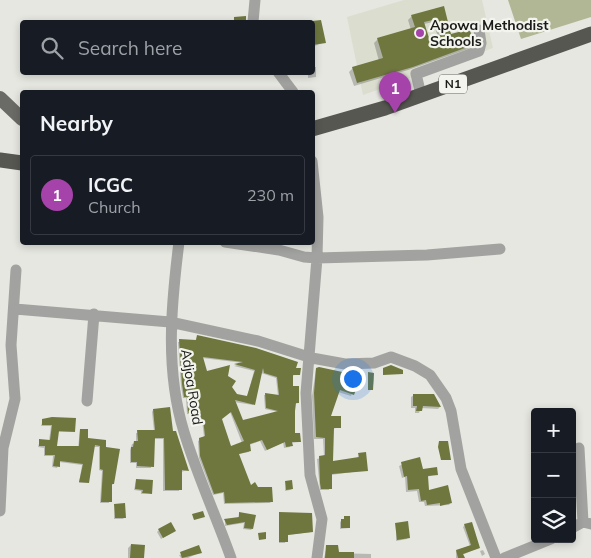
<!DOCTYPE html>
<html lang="en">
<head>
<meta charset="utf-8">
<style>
	body { margin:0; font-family:Mulish,sans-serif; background:#20242c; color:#f1f3f6 }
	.controls { position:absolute; right:15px; bottom:15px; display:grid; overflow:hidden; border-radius:5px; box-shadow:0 2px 8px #0003 }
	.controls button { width:45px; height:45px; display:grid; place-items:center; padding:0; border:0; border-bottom:1px solid #363941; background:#171b24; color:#f1f3f6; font:25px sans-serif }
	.you { position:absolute; left:352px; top:378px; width:18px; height:18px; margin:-12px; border:4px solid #fff; border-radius:50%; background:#1a73e8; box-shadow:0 0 0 8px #1a73e833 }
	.badge { display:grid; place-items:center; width:32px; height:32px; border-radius:50%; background:#a543aa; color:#fff; font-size:16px; font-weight:700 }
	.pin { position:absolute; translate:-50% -41px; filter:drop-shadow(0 1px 2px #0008) }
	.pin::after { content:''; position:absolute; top:26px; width:18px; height:15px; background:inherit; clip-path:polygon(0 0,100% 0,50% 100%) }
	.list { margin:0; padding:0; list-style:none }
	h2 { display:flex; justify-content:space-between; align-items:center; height:65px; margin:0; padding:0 20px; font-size:21px }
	h2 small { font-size:16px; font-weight:400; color:#9ea1a6 }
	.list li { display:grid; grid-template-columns:32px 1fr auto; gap:15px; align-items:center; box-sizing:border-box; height:80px; margin:0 10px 10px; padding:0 10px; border:1px solid #363941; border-radius:5px }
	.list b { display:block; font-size:19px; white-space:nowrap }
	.list p { margin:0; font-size:16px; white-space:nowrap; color:#9ea1a6 }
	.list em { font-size:16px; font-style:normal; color:#9ea1a6 }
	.icon { flex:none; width:28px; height:28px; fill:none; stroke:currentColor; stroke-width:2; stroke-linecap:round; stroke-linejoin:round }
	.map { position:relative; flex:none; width:591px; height:558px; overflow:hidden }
	.search { position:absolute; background:#171b24; box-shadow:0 2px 8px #0003; left:20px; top:20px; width:295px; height:55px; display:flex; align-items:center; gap:12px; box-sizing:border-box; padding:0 18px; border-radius:5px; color:#9ea1a6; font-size:19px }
	.panel { position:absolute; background:#171b24; box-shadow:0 2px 8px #0003; left:20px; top:90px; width:295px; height:155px; border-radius:5px }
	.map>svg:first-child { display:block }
</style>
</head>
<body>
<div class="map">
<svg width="591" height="558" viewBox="0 0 591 558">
	<rect width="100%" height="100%" fill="#e6e7e0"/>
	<path fill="#dbddcf" d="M404,0H482L493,48L363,95L347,17Z"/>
	<path fill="#b1b794" d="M508,0H591V17L521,39Z"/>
	<path fill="#0003" fill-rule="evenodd" d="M443,8L451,36L471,45L468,49L408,70L354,86L349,72L353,68L379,61L374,43L378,39L411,30L408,20L412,16ZM433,22L438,37L428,40L424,24Z
		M312,23L325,42L312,47Z
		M312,67H316V77L308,78V72H312Z
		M197,337L294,369L299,374L291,376L292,388L298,403L295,404L294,434L299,442L291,443L290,447L284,448L283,442L265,451L260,441L249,445V452L238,454L250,487L271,501L270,503L224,504L223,493L213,495L199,458L198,441L204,437L202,420H197V414H187L186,398H183L181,386L178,342L195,341ZM202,358L243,363L234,366L254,371L247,397L237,395L230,387L227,376L206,373ZM261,373L276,378L278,396L264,395L265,409L278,412L243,422L234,402L253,405ZM230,412L242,443L231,447L220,419Z
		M316,369L348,373L359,376L351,396L338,392L329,417L340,427L332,429L331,462L357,459L359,454L367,470L331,475L329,490H320L317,459L324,457L323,439H314L312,396Z
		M414,395L440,407L438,409L421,408L419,413H415V408H411V397Z
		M153,410L172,432L188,470L181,472L179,491H163V439H154L151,468H136V463H130V450L132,444L136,443V433L154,431L152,412Z
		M43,420L74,432H57L56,447L78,448L80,430L87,439L105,441L104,448L113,484L111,486L109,503H100L102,471L99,470V447H94L88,483H79L82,465L59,462L57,468L52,467L53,456H44V448L38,447L40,440L49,441L51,426H41Z
		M419,458L422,470L436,474L427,477L428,491L451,502L449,505L425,506L424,502H419L417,491L406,492L405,477L402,478L399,466Z
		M136,481L151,493L141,494V491L134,490Z
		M286,482L292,489L290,490L285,491Z
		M115,505L125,517L123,519H114Z
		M280,513L311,532L287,535L285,543H279Z
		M239,514L252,529L251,530L243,529L244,523L225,526V520L238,518Z
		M345,518L349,528L340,529V522Z
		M396,524L408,537L407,539L396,541Z
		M465,525L478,548L462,555L463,558H456V551L470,546L463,527Z
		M159,530L173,532L161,539L157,532Z
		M131,545L142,558H128V548Z
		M327,546L337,553L371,554V558H324Z
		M483,550L485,554L482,556L480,551Z
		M201,552L188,558H181L179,555Z"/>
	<path fill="#6f773f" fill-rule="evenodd" d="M444,6L451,34L470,29L473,45L413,67L357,83L352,67L383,58L377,38L415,27L411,15ZM437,19L441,35L429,38L424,22Z
		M246,16V22H234V17Z
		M321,20L326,43L312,45V21Z
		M197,335L256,348L298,362L296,368H301L300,375H293V386H299V403H296L295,411V433H300L301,442H292L293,446L286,447L285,442L267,450L262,440L250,444L251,451L239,454L251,485L255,482L258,487H272L273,502L225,503L224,492L214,494L200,456L199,438L205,436L203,419H198V413H188L187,397H184L182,384L179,339L196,340ZM203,357L243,362L234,364L255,370L247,396L237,394L232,387L236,381L228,376L230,365L207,371ZM263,368L264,373L277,377L279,395L265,393L266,408L278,411L243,420L235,400L255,405ZM231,412L244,441L231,446L222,419Z
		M391,365L403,370V374L383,375V368Z
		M319,367L361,376L354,395L340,390L331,416H341V428H334L333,461L359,457L358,453L366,452L368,471L332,474V489H321L320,483L319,456L325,455V438L316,437L314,393L316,368Z
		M368,372L374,373L373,390H368Z
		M413,394H434L441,407L423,406L422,411H416L417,406H413Z
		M170,407L173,431H176L189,471L182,470V490H165L164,438H155L154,467L137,466V462H131V447H133L134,441H138L137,430H155L153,409Z
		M52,417L76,418L75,432L59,431L57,446H79L80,429H88V438L106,440V447L120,449L114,484H112V502H101L103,470L100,469V446L95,445L89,483L79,482L83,464L60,461V467L53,466L55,455H45V446H39V439L50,440L52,425H42V419Z
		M439,441H448L451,460H441L438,447Z
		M420,457L423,469L437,467L438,475L428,476L429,490L448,485L452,503L440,506V503L427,505L426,500L421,501L419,489L408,490L407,476L404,477L401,462Z
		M136,479L153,480L152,494L142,493L143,490L135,489Z
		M292,480L293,489L286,490L285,481Z
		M125,503L126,518H115L114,504Z
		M203,511L205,517L194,520L192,514Z
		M239,512L256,515L253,529L244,528L245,522L227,525L224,519L239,517Z
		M279,512L312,513L313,532L288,535V542H279Z
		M344,516H350V528H341V519H344Z
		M408,521L410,538L397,540L395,523Z
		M171,522L176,531L163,538L158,529Z
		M472,522L480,548L463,554L465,558H458L456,550L471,545L464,524Z
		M266,532V539L259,540L258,533Z
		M131,544L145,545L144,558H130Z
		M199,545L202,553L182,558L180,552Z
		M326,545H338L339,552H354V558H325Z"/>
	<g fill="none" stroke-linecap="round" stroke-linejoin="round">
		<path stroke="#a2a3a0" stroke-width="11" d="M253,22L255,0
			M278,72L293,92
			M421,95L416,74L479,51L481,43L479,30
			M312,161L318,217L317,258L306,393L310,475L322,519L317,558
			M179,242C171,306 165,370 184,432C197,475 216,516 231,558
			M225,242L279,250L304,257L317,258L427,255L500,249
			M15,309L170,322L258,341L312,358L345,364L374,363L391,357L415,366L430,375L446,398L451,411L461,469L496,558
			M87,401L94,314
			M579,448L583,522
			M0,511L3,448L15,399L11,345L16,270
			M572,528L583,522L591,524
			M504,558L551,539"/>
		<path stroke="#6a6b66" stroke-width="14" d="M0,98L22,119"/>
		<path stroke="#565751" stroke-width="15" d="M312,129L385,108L591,34
			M0,160L22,163"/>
	</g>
	<circle fill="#a543aa" stroke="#f3f4ed" stroke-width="2" cx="420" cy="33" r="5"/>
	<g text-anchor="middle" stroke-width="4.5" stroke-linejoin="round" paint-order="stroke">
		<rect fill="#f3f4ed" stroke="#5b5b58" stroke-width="1" x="439" y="74.5" width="28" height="19" rx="4"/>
		<g font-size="12" font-weight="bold" fill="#1a1a18">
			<text x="453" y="88">N1</text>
		</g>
		<g font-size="14" font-weight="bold" fill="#1a1a18" stroke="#f3f4ed" text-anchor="start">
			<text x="430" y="30">Apowa Methodist<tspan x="430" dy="16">Schools</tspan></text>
		</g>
		<g font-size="14" fill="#1a1a18" stroke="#f3f4ed">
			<text transform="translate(192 387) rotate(81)" y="5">Adjoa Road</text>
		</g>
	</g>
</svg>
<div class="controls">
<button>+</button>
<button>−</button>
<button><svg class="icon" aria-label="layers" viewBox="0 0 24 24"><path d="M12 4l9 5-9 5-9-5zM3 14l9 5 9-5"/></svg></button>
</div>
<div class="you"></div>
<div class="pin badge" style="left:395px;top:113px">1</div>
<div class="search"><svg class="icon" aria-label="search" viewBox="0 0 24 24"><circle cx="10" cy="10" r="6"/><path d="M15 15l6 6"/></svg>Search here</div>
<section class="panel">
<h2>Nearby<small></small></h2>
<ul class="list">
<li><span class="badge">1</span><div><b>ICGC</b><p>Church</p></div><em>230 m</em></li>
</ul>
</section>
</div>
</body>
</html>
